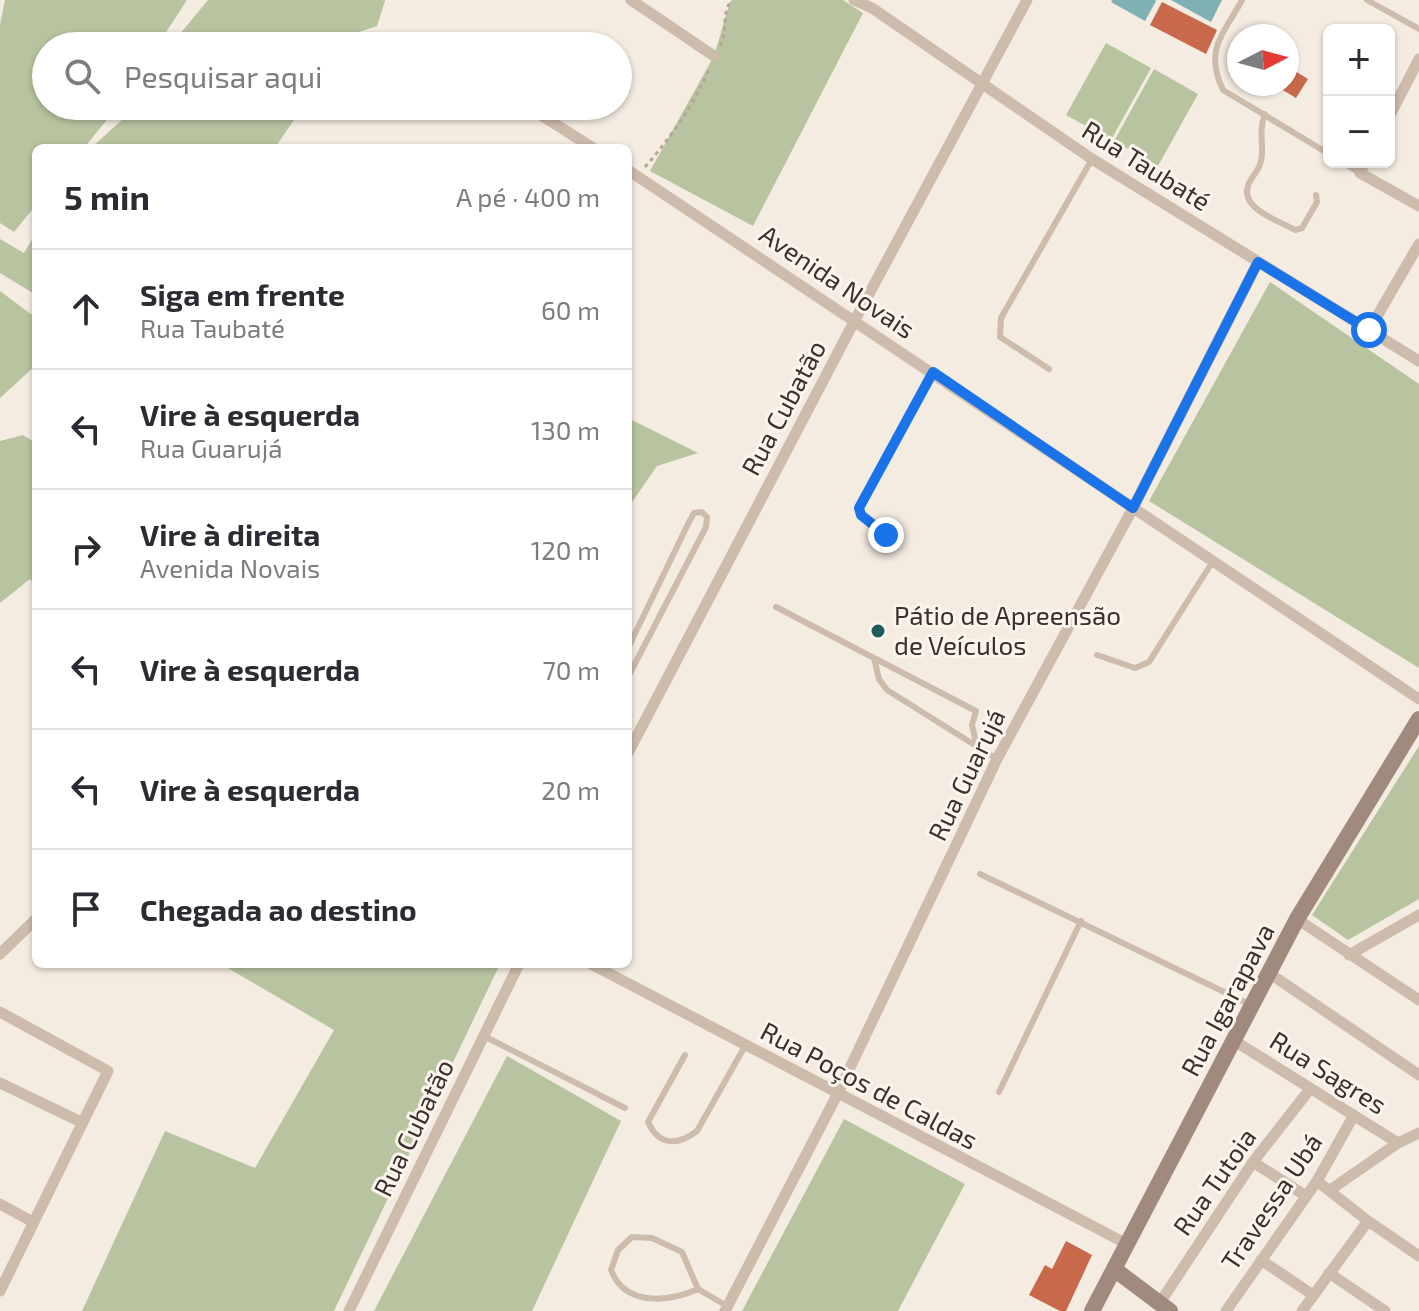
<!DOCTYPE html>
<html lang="pt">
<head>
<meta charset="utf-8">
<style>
	body { margin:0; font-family:"Exo 2",sans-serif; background:#f2f2f3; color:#2b2b33 }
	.controls { position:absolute; right:24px; top:24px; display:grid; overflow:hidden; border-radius:12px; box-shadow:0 2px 6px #0004 }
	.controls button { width:72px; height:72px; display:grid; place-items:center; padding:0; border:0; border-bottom:2px solid #e1e1e2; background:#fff; color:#2b2b33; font:40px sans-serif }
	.compass { position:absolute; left:1227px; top:24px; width:72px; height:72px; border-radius:50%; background:#fff; box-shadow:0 2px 6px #0004; rotate:84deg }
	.stop { position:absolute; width:24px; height:24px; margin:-18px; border:6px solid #1a73e8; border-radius:50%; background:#fff }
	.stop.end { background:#1a73e8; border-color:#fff; box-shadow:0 2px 8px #0008 }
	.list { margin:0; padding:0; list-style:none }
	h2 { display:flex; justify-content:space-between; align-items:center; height:104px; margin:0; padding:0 32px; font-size:34px }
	h2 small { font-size:26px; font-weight:400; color:#7c7c81 }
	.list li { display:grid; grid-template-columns:52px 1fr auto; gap:24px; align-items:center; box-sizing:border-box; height:120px; padding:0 32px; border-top:2px solid #e1e1e2 }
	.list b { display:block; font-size:30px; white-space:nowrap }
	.list p { margin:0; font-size:26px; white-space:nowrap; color:#7c7c81 }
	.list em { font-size:26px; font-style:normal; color:#7c7c81 }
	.icon { flex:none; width:44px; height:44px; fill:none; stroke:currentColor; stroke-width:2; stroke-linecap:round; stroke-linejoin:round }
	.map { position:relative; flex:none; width:1419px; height:1311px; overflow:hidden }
	.search { position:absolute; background:#fff; box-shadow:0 2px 6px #0004; left:32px; top:32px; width:600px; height:88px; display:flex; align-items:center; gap:20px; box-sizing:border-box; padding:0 28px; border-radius:44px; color:#7c7c81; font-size:30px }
	.panel { position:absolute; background:#fff; box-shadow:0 2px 6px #0004; left:32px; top:144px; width:600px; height:824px; border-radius:12px }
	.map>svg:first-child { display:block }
</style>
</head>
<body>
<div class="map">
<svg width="1419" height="1311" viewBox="0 0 1419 1311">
	<rect width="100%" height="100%" fill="#f4ebe1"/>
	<path fill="#b8c4a0" d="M5,0H187L157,46H46V106H118L84,148H36V205L14,232L0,223V25Z
		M208,0H385V1L377,26L353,34L343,46H170Z
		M733,0H843L863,13L753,226L650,171L714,56L730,2Z
		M1106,43L1151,68L1111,140L1066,115Z
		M1154,69L1198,94L1158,166L1114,141Z
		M129,106H303L275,148H91L125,117Z
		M36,233V295L0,273V239L24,253Z
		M1270,282L1419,384V668L1149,501Z
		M0,291L36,318V365L0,398Z
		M628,418L698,453L657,466L628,508Z
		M23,435L36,443V585L30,579L0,603V441Z
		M1419,746V899L1348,940L1312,915Z
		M221,964H500L334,1311H82L165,1131L255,1168L334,1030Z
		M507,1056L621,1121L532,1311H374Z
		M844,1119L965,1184L898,1311H742Z"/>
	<path fill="#7fb0b2" d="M1112,0H1155L1156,1L1145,21L1111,2Z
		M1171,0H1222L1211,22Z"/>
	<path fill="#c8694b" d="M1162,2L1217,30L1206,54L1150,25Z
		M1287,66L1308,79L1296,98L1273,84H1287Z
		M1066,1241L1092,1255L1066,1311H1060L1029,1295L1045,1265L1052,1269Z"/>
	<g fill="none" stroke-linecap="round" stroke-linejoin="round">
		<path stroke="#b9a596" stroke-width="3" stroke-dasharray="4 4" stroke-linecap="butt" d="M720,46C728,31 721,12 732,0
			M645,167C671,137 694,105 710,67"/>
		<path stroke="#cdbbac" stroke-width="6" d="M1242,0C1223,35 1204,50 1223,90L1329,154
			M1367,0L1419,29
			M1265,114C1257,134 1266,149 1260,164C1258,172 1250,178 1248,186C1240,209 1280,221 1295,230L1302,228L1317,202L1316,195
			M1342,162L1360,173
			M1049,369L1000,337L1001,318L1092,159
			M886,535L861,515L859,508L933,372
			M776,607L874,658L879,679L887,690L997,759
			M628,648L689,522L694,513L702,512L707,517L706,527L628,677
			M1097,655L1135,668L1149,662L1213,561
			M874,658L976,711L972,725L977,747
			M980,874L1251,1005
			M484,1036L625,1108
			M685,1055L648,1122C659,1146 677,1146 697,1131L745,1046
			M999,1092L1081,921
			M698,1289C669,1302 625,1307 611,1270L618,1250L632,1237L652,1238L682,1252L698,1289L727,1306"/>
		<path stroke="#cdbbac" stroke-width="11" d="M631,0L714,56
			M854,0L872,8L1092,159L1419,361
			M423,41L432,46
			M527,106L593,148
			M1389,117L1419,59
			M1365,162L1360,173L1419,206
			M628,170L1419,699
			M1369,330L1419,244
			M628,753L855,320L1027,0
			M1297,919L1419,1000
			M0,954L36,919
			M1349,955L1419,915
			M591,964L1127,1244
			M1269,973L1419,1075
			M0,1012L108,1071L0,1291
			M1233,1040L1398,1143
			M0,1083L81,1122
			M1253,1162L1306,1196
			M1317,1181L1368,1221L1419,1256
			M1330,1190L1398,1143L1419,1133
			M0,1204L33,1222
			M1261,1260L1313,1295
			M1329,1273L1385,1311
			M1159,1304L1253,1162L1310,1089
			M349,1311L519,964
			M725,1311L837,1095L997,759L1133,508L1258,262
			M1226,1311L1317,1181L1354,1115
			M1302,1311L1368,1221"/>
		<path stroke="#a18a7d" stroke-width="16" d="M1114,1269L1170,1311
			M1092,1311L1297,919L1419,719"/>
	</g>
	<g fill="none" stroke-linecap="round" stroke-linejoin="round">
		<path stroke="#1a73e8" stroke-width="10" d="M886,535L861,515L859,508L933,372L1133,508L1258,262L1369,330"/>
	</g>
	<circle fill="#1f5a5e" stroke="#fbf5ee" stroke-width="3" cx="878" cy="631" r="8"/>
	<g text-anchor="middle" stroke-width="6" stroke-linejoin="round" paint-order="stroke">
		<g font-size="26" fill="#3b302b" stroke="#fbf5ee">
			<text transform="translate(1146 166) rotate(32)" y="9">Rua Taubaté</text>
			<text transform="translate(837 282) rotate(34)" y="9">Avenida Novais</text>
			<text transform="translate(784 408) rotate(-62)" y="9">Rua Cubatão</text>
			<text transform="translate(967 775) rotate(-64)" y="9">Rua Guarujá</text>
			<text transform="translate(1228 1000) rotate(-62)" y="9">Rua Igarapava</text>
			<text transform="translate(1328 1073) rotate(32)" y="9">Rua Sagres</text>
			<text transform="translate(869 1086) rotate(28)" y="9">Rua Poços de Caldas</text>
			<text transform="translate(414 1128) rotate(-64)" y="9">Rua Cubatão</text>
			<text transform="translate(1215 1182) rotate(-55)" y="9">Rua Tutoia</text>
			<text transform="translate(1272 1202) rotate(-56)" y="9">Travessa Ubá</text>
		</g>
		<g font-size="26" fill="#3b302b" stroke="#fbf5ee" text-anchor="start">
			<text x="894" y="625">Pátio de Apreensão<tspan x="894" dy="30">de Veículos</tspan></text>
		</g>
	</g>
</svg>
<div class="controls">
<button>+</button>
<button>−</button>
</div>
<svg class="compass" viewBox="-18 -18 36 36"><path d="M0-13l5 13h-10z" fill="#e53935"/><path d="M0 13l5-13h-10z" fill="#7c7c81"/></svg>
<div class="stop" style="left:1369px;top:330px"></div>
<div class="stop end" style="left:886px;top:535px"></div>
<div class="search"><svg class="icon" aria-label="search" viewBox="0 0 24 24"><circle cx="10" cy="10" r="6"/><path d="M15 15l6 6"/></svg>Pesquisar aqui</div>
<section class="panel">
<h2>5 min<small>A pé · 400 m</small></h2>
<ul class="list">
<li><svg class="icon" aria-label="ahead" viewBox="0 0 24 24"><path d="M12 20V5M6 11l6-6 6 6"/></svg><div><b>Siga em frente</b><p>Rua Taubaté</p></div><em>60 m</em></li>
<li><svg class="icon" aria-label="left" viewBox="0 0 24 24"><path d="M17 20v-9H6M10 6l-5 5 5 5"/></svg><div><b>Vire à esquerda</b><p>Rua Guarujá</p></div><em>130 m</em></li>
<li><svg class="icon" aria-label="right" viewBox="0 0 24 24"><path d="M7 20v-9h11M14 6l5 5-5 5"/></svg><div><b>Vire à direita</b><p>Avenida Novais</p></div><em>120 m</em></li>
<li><svg class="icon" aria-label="left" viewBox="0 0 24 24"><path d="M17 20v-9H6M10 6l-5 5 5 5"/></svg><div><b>Vire à esquerda</b></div><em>70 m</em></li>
<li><svg class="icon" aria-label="left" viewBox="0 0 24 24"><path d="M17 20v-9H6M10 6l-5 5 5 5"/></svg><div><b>Vire à esquerda</b></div><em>20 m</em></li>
<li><svg class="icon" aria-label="arrive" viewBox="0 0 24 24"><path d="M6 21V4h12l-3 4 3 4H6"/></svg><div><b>Chegada ao destino</b></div></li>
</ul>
</section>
</div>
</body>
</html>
